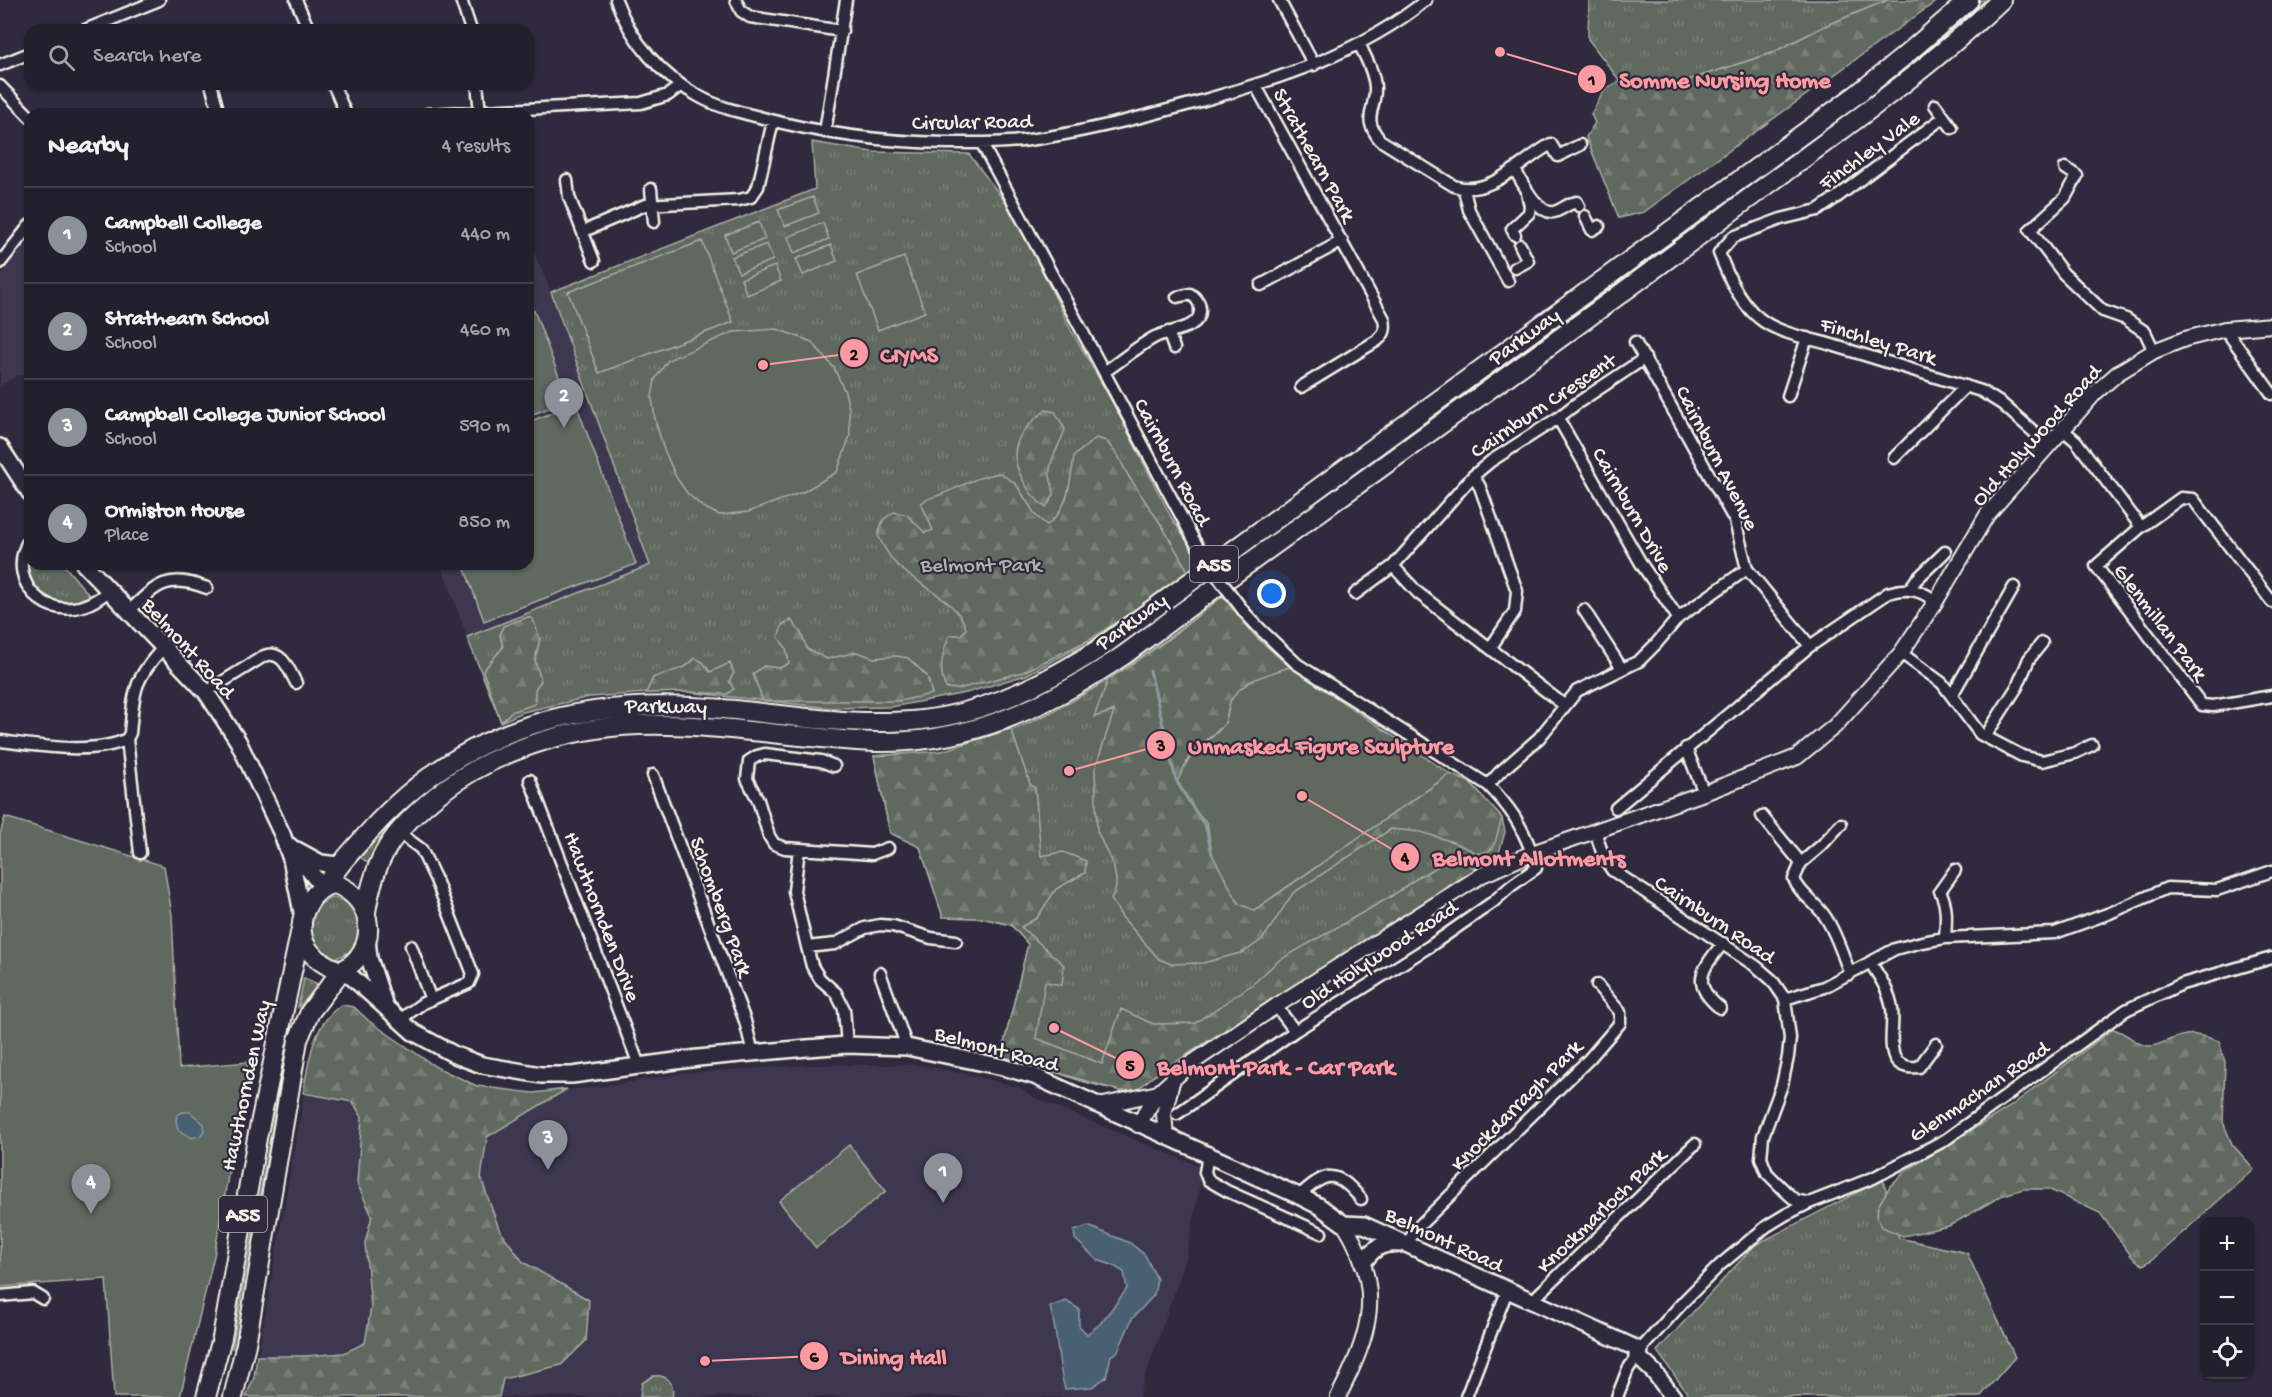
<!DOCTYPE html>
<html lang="en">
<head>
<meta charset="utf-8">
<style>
	body { margin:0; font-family:"Gochi Hand",sans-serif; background:#2b2836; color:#f1f3f6 }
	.controls { position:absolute; right:18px; bottom:18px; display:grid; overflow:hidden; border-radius:12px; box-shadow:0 2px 4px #0004 }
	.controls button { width:54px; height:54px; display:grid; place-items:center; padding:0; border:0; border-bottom:2px solid #403e4a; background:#23202e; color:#f1f3f6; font:30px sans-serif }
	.you { position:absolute; left:1272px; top:594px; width:21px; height:21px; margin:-15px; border:4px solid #fff; border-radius:50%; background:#1a73e8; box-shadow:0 0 0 9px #1a73e833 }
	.badge { display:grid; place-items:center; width:39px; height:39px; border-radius:50%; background:#8c9099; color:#fff; font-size:20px; font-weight:700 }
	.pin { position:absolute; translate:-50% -50px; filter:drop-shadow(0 2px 3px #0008) }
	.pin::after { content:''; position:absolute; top:32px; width:21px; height:18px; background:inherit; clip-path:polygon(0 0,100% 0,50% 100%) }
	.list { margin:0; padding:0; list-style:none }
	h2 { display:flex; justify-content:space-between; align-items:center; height:78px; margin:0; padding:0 24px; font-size:26px }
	h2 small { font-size:20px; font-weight:400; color:#a3a3aa }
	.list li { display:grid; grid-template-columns:39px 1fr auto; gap:18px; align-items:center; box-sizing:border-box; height:96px; padding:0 24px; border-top:2px solid #403e4a }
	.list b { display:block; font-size:22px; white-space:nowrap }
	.list p { margin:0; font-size:20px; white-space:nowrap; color:#a3a3aa }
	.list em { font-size:20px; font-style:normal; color:#a3a3aa }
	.icon { flex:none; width:33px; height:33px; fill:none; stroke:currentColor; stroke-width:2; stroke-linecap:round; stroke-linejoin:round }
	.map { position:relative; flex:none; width:2272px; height:1397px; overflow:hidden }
	.search { position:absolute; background:#23202e; box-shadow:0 2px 4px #0004; left:24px; top:24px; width:510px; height:66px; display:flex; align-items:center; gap:15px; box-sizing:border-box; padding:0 21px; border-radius:18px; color:#a3a3aa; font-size:22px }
	.panel { position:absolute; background:#23202e; box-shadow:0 2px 4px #0004; left:24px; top:108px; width:510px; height:462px; border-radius:18px }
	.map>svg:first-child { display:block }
</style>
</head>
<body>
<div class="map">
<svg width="2272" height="1397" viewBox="0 0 2272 1397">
	<defs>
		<pattern id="grass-tufts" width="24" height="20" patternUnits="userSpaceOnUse" patternTransform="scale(1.5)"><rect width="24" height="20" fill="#60695e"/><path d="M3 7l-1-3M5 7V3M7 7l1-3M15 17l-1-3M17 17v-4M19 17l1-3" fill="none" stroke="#777f75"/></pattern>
		<pattern id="forest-firs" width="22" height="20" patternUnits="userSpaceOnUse" patternTransform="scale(1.5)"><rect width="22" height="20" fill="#60695e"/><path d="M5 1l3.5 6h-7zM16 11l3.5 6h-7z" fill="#777f75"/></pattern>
	</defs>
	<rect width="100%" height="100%" fill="#2f2a3d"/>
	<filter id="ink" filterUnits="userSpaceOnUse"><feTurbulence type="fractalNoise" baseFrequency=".0167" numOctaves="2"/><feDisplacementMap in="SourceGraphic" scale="12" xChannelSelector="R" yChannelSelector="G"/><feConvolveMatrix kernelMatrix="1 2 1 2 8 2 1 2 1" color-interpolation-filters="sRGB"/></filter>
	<g filter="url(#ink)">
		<path fill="#3c394f" d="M30,234V376L18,375L0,386V278Z
			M528,238L551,292L650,565L467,637L441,564H528Z
			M341,1005L354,1007L369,1021L436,1067L477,1086L533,1093L607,1086L685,1073L809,1065H919L966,1074L1018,1087L1035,1098L1203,1168L1186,1259L1139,1395L1138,1397H246L254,1377L313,1045L322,1023L332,1011Z"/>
		<path fill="url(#grass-tufts)" stroke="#aaada3" stroke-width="1.5" d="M1589,0H1888L1827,25L1772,53L1689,80L1645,89L1620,81L1588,39Z
			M1980,0H1994L1848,119L1266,540L1258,543L1845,112L1921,54Z
			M812,142L872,152L969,154L1015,215L1071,330L1113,403L1171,517L1202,564L1150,601L1077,648L1026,675L966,693L891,707L830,708L687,692L646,693L590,697L523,712L501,722L467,637L650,565L551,292L815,189Z
			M30,554V564H63L90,596C59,615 19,590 30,554Z
			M1223,596L1255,636L1290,667L1249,682L1254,910L1450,774L1469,782L1502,818L1505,832L1498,856L1462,876L1152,1077L1136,1091C1093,1091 1043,1066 1002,1052L1028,944L1011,925L982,918L943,917L920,847L890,833L874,756C896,754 920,755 942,751C1049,730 1139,661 1223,596Z
			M1164,612L1161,617L1100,666L1004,716L912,735L733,725L549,735L389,832L368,863L359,856C439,756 551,711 678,713C694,714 711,717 727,718C802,726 883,740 958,723C1036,705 1100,658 1164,612Z
			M331,898C346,899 352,906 361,918L358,944C338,963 329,962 311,942C310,918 306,910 331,898Z
			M304,978L322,986L298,1007Z
			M292,1031H295L237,1349L232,1348L281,1076L289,1035Z
			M1883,1179L1899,1238L1967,1253L2015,1357L1980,1397H1690L1657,1351L1755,1245Z
			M653,1376C667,1374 675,1383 672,1397H640L642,1383Z"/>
		<path fill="url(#forest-firs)" stroke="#aaada3" stroke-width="1.5" d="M1888,0H1938L1644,212L1619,218L1586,137L1595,123L1591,114L1605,89L1620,81L1645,89L1689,80L1772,53L1827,25Z
			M1046,410L1055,412L1065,429C1061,444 1048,460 1050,476C1051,483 1054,488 1054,495L1046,507C1036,501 1029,492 1024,482C1005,450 1018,431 1046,410Z
			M1096,438L1106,441L1118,456L1129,477L1162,526L1189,573L1091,639L1023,672L958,689L946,688C938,672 942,651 950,635H961L966,629C961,603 917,584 898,566C889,557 883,546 878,535L883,520L894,512L907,515L925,533L933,530L921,503C928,498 934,497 942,494C965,485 975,477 1000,473L1016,484L1036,516L1047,525C1069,509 1070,482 1074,456Z
			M1223,596L1255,636L1290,667L1249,682L1230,702L1225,724L1190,755L1177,783L1193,809L1207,823L1212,854L1254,910L1450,774L1469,782L1502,818L1493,849L1479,854L1453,842L1421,832L1391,829L1293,893L1263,939L1244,952L1203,963L1171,964L1159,959L1122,917L1111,899L1116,887V879L1114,868L1097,831L1095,769L1114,711L1094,717L1108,680L1162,644Z
			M528,617L533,619L540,639L535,660L541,681L535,689V704L511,712L501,722L483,671L503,647L500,635L503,626Z
			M791,620L801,633L807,649L827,659L857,652L874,658L896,656L908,658L927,676L932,694L900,701H763L753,674L764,666L780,668L789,663L786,648L778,637L783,624Z
			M695,658L703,662L710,672L730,663L734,673L729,681L734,689L727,694L687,692L646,693L653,678C670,670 684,672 695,658Z
			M1011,729L1030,784L1035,788L1041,856L1063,852L1086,861L1085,873L1056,889L1037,918L1021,927L1064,965L1062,985L1045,982L1036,1038L1102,1064L1121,1009L1153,1024L1195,1023L1253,984L1278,961L1390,897L1422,875L1456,856L1475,869L1152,1077L1136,1091H1120L1001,1056L1028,944L1011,925L982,918L943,917L920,847L890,833L874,756L942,751Z
			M341,1005L354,1007L369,1021L436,1067L477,1086L533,1093L567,1089L487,1137L481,1178L499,1229L523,1262L589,1300L586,1341L561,1365L503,1379L499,1397H246L254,1377L257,1356H306L344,1353L365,1343L371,1307L365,1243L372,1216L357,1183L362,1117L353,1102L303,1093C309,1061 312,1025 341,1005Z
			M2113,1029C2129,1033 2137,1047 2151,1046C2157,1046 2164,1042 2169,1040C2191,1031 2197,1034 2219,1041L2225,1062L2223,1122L2232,1144L2254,1169L2153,1259L2143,1265L2132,1257L2100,1213L2048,1189H2023L2001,1196L1949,1226L1903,1236L1882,1227L1877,1218L1878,1206L1890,1186L1907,1170L2008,1108Z"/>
		<path fill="#60695e" stroke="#aaada3" stroke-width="1.5" d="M813,197L819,213L785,226L778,210Z
			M759,222L765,239L731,252L725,235Z
			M823,223L829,239L794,253L788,237Z
			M702,241L733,322L599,373L568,292Z
			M767,244L773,260L739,273L732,257Z
			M831,245L837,261L803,275L796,259Z
			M904,257L925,312L878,330L857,275Z
			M775,266L781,281L747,295L741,279Z
			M534,310L568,401L528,416V313Z
			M777,329L812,342L834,368L845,392L849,409L850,436L837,472L803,492L748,512L719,515L703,507L687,493L676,477L663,447L655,419L652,398L655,379L668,360L733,332Z
			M576,404L636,564L484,621L463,564H528V422Z
			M1290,667L1450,774L1254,910L1239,904L1212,854L1207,823L1193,809L1177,783C1189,750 1202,749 1223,726C1229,719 1227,708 1231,700C1244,679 1269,674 1290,667Z
			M5,817L164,866L172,915L179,1068L248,1062L214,1256L180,1397H114L106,1279L0,1287V834Z
			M849,1145L886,1191L816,1248L779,1201Z"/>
		<path fill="#496173" stroke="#8d9ba2" stroke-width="1.5" d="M183,1112H190L204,1124V1131L200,1136L192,1138L178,1130L176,1120L177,1115Z
			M1088,1226L1130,1243L1145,1255L1157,1279L1154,1295L1132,1319L1118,1351L1111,1356L1106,1377L1092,1387L1065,1389C1057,1362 1058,1334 1050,1307L1066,1301L1079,1309V1326L1087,1334L1100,1324L1127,1289L1124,1272L1112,1265L1097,1260L1075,1239L1074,1231Z"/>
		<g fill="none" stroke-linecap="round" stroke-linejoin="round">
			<path stroke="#8d9ba2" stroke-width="3" d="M1150,671L1176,780L1206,828L1212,854"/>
			<defs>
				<path id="minor" d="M296,0L309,30
					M461,0L471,30
					M616,0C631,41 661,76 700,97C718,107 739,112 759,117C821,134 883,142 947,143C974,143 1002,144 1029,140C1086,132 1144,117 1201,101C1279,79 1361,53 1426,0
					M736,0L741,11L750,17L842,31
					M1279,0L1314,65
					M85,30L159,0
					M1359,43C1365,57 1374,71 1375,87C1376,111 1361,117 1380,140L1454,186C1490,198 1522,160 1551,144L1558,156L1580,145
					M0,65L30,53
					M211,84L219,114
					M333,84L346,114
					M477,84L480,112
					M0,86L30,117
					M1256,86L1384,319C1386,329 1385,333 1378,340L1301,387
					M1935,105L1952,128
					M427,114L641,103L668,95L681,85
					M1944,117L1837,197L1818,210L1781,219L1733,237L1719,253C1728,276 1739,302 1759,318C1778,334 1809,338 1832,345C1882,360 1931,376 1981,391L2002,404L2049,445
					M825,132L846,0
					M982,144L1195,542
					M2065,168L2077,176L2065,198L2030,230L2063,273L2103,311L2126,319L2145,332L2154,351
					M1515,170C1522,182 1538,215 1554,212C1562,210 1568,203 1577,202L1579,206
					M567,180L569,197L594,261
					M651,189L654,222
					M1464,190L1469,210L1508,281
					M1585,216L1592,230L1599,226
					M584,231L645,205L739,200L751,197L758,187L773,121
					M1515,235L1512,229L1529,213L1530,206L1527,193
					M0,263L30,225
					M1515,268L1528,261L1520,245
					M1261,285L1342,241
					M2225,329L2272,394
					M1168,332L1174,348
					M1635,342L1735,521L1747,569L1810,646
					M1104,372C1121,361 1138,346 1155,337C1168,330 1202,330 1200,309C1200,302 1195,297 1190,294L1177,297
					M1788,396L1807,338
					M1558,418L1642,565L1678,618
					M2062,429L2076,441L2141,527L2096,566L2202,705L2213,706L2272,696
					M1894,458L1966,386
					M1473,476L1480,487L1517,591L1515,611L1491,647
					M2141,527L2181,498L2193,499L2272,602
					M30,538C0,585 58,636 108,591
					M1909,590L1916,580L1945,552
					M1355,594L1393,566
					M1584,610L1622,669
					M128,612C157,584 168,573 207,588
					M1245,613L1260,629L1297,664L1488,785C1510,807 1521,824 1532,853
					M1901,653L1942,683L1980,734L2022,756L2042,761L2075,753L2092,745
					M206,692L264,656C282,649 289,670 296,683
					M1952,695L2014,587
					M1564,705L1418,593L1393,566L1473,476L1491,461L1558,418L1576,404L1645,358
					M1985,737L2017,687L2029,659L2042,643
					M0,741C36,745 94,756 127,739
					M1686,748L1704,793
					M834,766L821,761L765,754L757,756L749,761L747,779L758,800L769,836L774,844L785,848L872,854L888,848
					M653,775L745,1021L753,1053
					M530,780L639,1065
					M1488,785L1499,773L1539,738L1577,691L1639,661L1656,644L1678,618L1747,569
					M1616,808L1810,646L1888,593C1909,587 1918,589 1936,601
					M1762,816L1801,863L1794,879C1800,895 1817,903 1826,918C1837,935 1843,956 1850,974
					M1595,831L1604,858L1612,870L1757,967L1772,980L1785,999L1790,1038L1788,1057L1782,1085L1763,1136L1761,1158L1767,1173L1786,1192L1795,1200L1809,1203
					M398,832L421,849L436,880L473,974L469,983L423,1003L398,1021
					M799,849L794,891L807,947L812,966L820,979L836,993L844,1009L847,1045
					M140,853L127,739L130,733C134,692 133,680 163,648
					M1801,863L1822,845L1841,824
					M1945,938C1946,921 1948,906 1940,891L1955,870
					M411,946L431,1000
					M807,947L835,944L865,928L880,925L893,926L931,938L956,941
					M1870,962C1879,976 1890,992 1892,1009C1895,1032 1880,1071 1919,1067L1936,1044
					M880,973L907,1047
					M1785,999L1824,987L1895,949L1922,942L1945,938L2055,933L2110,913L2167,888L2217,890L2272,871
					M1276,1006L1295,1031
					M1720,1008C1689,983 1703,969 1723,943
					M1177,1114L1295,1031L1430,946L1493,902L1511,886L1536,868
					M1208,1155L1205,1172L1208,1180L1227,1191L1321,1233
					M1299,1196C1326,1171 1336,1169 1361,1199
					M1406,1245L1417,1228L1589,1059L1620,1023V1012L1597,985
					M0,1296L33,1293L43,1299
					M1534,1303L1538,1295L1695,1144
					M1640,1350L1685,1300L1720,1265L1767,1226L1785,1215L1809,1203L1873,1178L1945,1140L2126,1010L2182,984L2272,958
					M1466,1397L1507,1291
					M1617,1397L1628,1369L1637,1356"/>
				<path id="tertiary" d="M1099,1106L1158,1093
					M1138,1125L1158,1093L1189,1065L1276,1006L1482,875L1532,853L1704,793L1797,757L1835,726L1901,653L1936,601L1987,515L2095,393L2118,373L2154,351L2185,339L2225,329L2272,325
					M1166,1136L1164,1114L1173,1078
					M1338,1397C1371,1333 1385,1289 1344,1224"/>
				<path id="secondary" d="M0,447L30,493
					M84,564L206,692L238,741L282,834L291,859L303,917
					M290,846L322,887
					M297,850L321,863L338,865
					M367,939L369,958L385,1006
					M344,970L413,1032L455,1055L482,1065L541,1075H572L698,1058L807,1048L847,1045L907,1047L1003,1067L1034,1076L1299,1196L1319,1206L1344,1224L1364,1225L1640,1350L1637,1356L1654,1372L1673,1397
					M1363,1263C1373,1248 1382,1242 1400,1244"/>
				<path id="trunk" d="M335,884C376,899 380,951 341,971C325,966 307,955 303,938C297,917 312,886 335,884Z
					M326,885C338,865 353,850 369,832C465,725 583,696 723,709C789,715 855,727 922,720C986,713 1043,684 1097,650L1856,95L1902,58L1969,0
					M366,912C375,856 392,832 436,796C492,751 567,728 638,725C692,723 747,731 800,736C836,739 872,744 908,741C989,735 1059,699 1124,655C1324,506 1529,364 1728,214C1820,145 1917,80 2001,0
					M206,1397L222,1338L257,1138L302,924
					M233,1397L246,1344L298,1040L310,1012L341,971"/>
			</defs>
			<use href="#minor" stroke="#f4f1e8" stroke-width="15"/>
			<use href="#tertiary" stroke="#f4f1e8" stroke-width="18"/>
			<use href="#secondary" stroke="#f4f1e8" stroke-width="20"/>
			<use href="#trunk" stroke="#f4f1e8" stroke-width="22"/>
			<use href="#minor" stroke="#2f2a3d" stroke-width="10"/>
			<use href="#tertiary" stroke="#2f2a3d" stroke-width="14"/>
			<use href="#secondary" stroke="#2f2a3d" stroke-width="15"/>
			<use href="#trunk" stroke="#2f2a3d" stroke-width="18"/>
			<defs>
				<path id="minor-bridge" d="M1195,542L1217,576L1245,613"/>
			</defs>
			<use href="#minor-bridge" stroke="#f4f1e8" stroke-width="15" stroke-linecap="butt"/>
			<use href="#minor-bridge" stroke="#2f2a3d" stroke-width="10"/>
		</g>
	</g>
	<g text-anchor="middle" stroke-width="4.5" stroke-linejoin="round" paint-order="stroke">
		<g fill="#2f2a3d" stroke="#b9b5b5" stroke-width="1.5">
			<rect x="1190" y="546" width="48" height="36" rx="4.5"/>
			<rect x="219" y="1196" width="48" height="36" rx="4.5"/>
		</g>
		<g font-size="21" font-weight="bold" fill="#f4f1e8">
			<text x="1214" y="571">A55</text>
			<text x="243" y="1221">A55</text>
		</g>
		<g font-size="22" fill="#f4f1e8" stroke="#2f2a3d">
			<text transform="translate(972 120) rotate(-1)" y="8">Circular Road</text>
			<text transform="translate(1868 149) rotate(-36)" y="8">Finchley Vale</text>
			<text transform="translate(1316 154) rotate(61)" y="8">Strathearn Park</text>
			<text transform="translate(1523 335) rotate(-36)" y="8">Parkway</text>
			<text transform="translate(1879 339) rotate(17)" y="8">Finchley Park</text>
			<text transform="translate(1542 404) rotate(-34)" y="8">Cairnburn Crescent</text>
			<text transform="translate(2035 434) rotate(-48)" y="8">Old Holywood Road</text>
			<text transform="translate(1719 457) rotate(63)" y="8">Cairnburn Avenue</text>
			<text transform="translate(1174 461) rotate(62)" y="8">Cairnburn Road</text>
			<text transform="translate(1634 509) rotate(60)" y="8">Cairnburn Drive</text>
			<text transform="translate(1130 620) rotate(-36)" y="8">Parkway</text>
			<text transform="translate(2162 621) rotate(53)" y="8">Glenmillan Park</text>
			<text transform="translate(190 647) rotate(48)" y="8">Belmont Road</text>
			<text transform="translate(666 704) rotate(1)" y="8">Parkway</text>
			<text transform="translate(723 906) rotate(70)" y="8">Schomberg Park</text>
			<text transform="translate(604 916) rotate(69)" y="8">Hawthornden Drive</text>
			<text transform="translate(1716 918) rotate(34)" y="8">Cairnburn Road</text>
			<text transform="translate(1378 953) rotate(-33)" y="8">Old Holywood Road</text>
			<text transform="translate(997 1047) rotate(15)" y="8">Belmont Road</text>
			<text transform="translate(244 1085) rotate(-78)" y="8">Hawthornden Way</text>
			<text transform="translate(1978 1090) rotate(-34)" y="8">Glenmachan Road</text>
			<text transform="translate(1515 1104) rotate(-45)" y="8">Knockdarragh Park</text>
			<text transform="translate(1600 1209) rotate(-44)" y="8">Knockmarloch Park</text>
			<text transform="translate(1445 1238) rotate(25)" y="8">Belmont Road</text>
		</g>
		<g font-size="22" fill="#b1b4aa" stroke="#2f2a3d">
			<text x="981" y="571">Belmont Park</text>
		</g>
	</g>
	<path fill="none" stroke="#ff9aa2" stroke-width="2" d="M1500 52L1592 79M763 365L854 353M1069 771L1161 745M1302 796L1405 857M1054 1028L1130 1065M705 1361L814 1356"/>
	<g fill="#ff9aa2" stroke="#2f2a3d" stroke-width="2">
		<circle cx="1500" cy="52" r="6"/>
		<circle cx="763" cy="365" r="6"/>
		<circle cx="1069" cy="771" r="6"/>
		<circle cx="1302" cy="796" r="6"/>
		<circle cx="1054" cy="1028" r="6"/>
		<circle cx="705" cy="1361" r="6"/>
		<circle cx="1592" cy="79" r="15"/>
		<circle cx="854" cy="353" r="15"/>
		<circle cx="1161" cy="745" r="15"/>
		<circle cx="1405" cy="857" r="15"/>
		<circle cx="1130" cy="1065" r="15"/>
		<circle cx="814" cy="1356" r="15"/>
	</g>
	<g font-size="18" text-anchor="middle" font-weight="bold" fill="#111">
		<text x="1592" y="85">1</text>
		<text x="854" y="360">2</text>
		<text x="1161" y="751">3</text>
		<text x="1405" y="863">4</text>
		<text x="1130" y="1071">5</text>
		<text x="814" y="1362">6</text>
	</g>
	<g font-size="24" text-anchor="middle" font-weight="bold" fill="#ff9aa2" stroke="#2f2a3d" stroke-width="4.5" stroke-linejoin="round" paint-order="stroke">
		<text x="1725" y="87">Somme Nursing Home</text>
		<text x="909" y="362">CIYMS</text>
		<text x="1321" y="753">Unmasked Figure Sculpture</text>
		<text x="1529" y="865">Belmont Allotments</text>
		<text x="1276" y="1074">Belmont Park - Car Park</text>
		<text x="894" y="1364">Dining Hall</text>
	</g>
</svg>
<div class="controls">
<button>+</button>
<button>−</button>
<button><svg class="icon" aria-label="locate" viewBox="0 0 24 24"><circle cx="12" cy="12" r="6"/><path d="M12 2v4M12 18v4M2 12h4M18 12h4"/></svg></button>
</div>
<div class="you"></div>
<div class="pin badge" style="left:943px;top:1203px">1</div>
<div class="pin badge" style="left:564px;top:428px">2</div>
<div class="pin badge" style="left:548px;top:1170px">3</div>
<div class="pin badge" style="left:91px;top:1214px">4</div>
<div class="search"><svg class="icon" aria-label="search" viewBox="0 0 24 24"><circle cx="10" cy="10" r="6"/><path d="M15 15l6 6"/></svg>Search here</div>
<section class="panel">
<h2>Nearby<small>4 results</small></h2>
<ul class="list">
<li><span class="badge">1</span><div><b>Campbell College</b><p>School</p></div><em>440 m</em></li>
<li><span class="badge">2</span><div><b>Strathearn School</b><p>School</p></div><em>460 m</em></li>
<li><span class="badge">3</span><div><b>Campbell College Junior School</b><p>School</p></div><em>590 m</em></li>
<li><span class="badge">4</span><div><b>Ormiston House</b><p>Place</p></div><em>850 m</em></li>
</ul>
</section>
</div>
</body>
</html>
